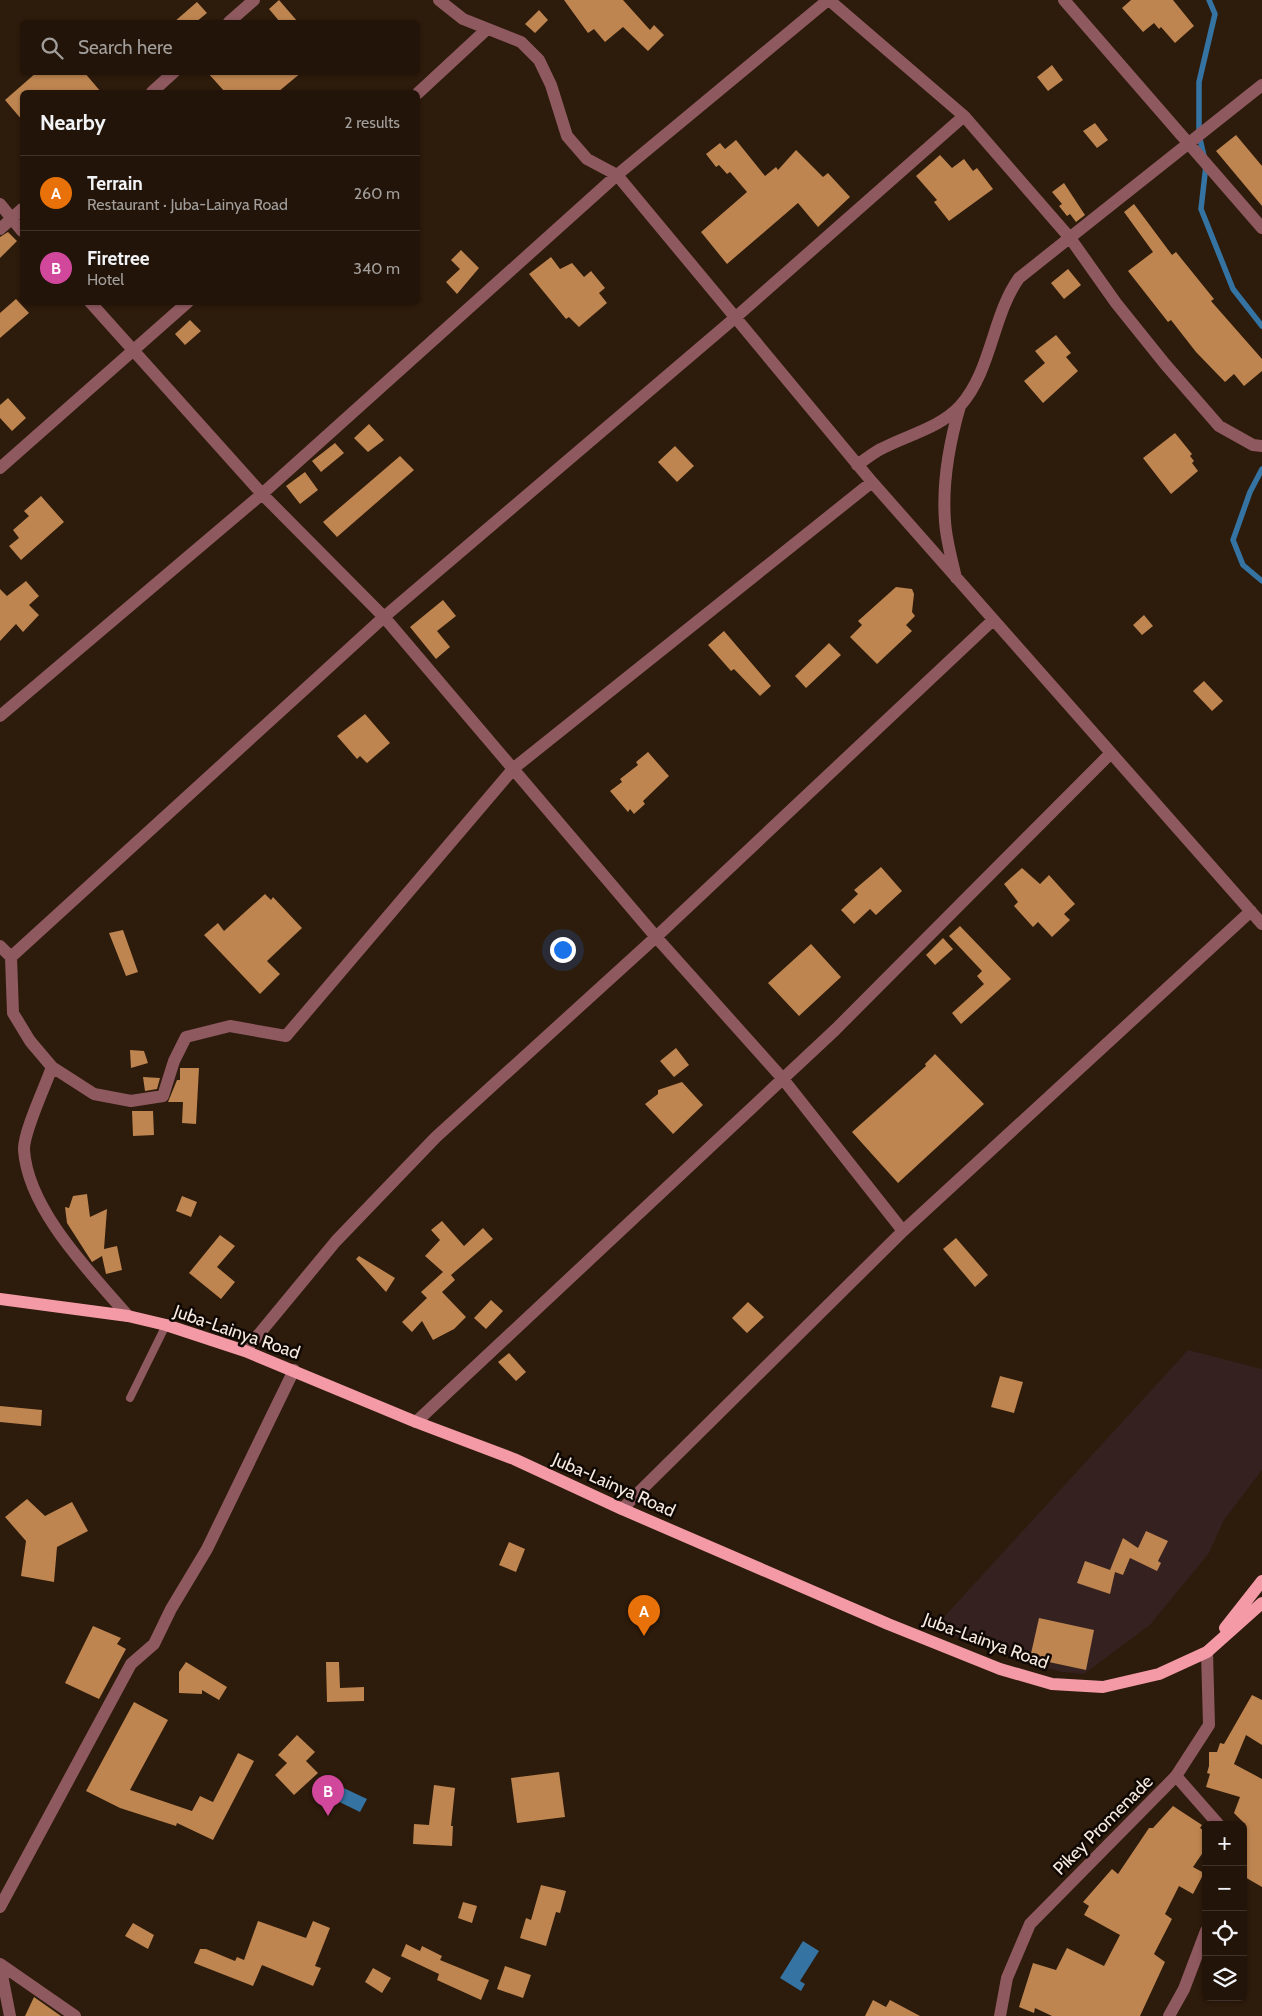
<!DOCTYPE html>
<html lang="en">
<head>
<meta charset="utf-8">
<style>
	body { margin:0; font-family:Cabin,sans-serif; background:#2e2116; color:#f1f3f6 }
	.controls { position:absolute; right:15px; bottom:15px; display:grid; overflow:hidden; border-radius:8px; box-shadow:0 1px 4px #0004 }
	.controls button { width:45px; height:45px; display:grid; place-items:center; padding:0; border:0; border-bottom:1px solid #3f3329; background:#221408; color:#f1f3f6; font:25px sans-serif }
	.you { position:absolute; left:562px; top:949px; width:18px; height:18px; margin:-12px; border:4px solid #fff; border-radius:50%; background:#1a73e8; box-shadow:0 0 0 8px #1a73e833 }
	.badge { display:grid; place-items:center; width:32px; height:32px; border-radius:50%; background:#d93025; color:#fff; font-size:16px; font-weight:700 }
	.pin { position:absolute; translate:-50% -41px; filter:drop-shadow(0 1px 2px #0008) }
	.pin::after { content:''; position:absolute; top:26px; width:18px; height:15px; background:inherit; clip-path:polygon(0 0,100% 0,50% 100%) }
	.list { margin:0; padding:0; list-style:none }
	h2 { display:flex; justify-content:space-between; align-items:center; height:65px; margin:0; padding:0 20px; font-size:21px }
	h2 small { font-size:16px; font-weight:400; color:#a29e9c }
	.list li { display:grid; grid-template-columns:32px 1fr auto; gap:15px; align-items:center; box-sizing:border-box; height:75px; padding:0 20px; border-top:1px solid #3f3329 }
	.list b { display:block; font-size:19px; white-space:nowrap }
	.list p { margin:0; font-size:16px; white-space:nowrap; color:#a29e9c }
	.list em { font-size:16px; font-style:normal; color:#a29e9c }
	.icon { flex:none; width:28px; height:28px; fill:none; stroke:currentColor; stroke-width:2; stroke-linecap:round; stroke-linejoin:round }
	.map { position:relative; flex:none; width:1262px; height:2016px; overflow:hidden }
	.search { position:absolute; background:#221408; box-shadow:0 1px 4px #0004; left:20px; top:20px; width:400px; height:55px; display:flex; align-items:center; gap:12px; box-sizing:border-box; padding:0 18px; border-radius:8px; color:#a29e9c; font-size:19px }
	.panel { position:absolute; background:#221408; box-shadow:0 1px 4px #0004; left:20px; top:90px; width:400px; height:215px; border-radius:8px }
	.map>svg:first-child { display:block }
</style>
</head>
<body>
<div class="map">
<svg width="1262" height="2016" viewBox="0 0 1262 2016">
	<rect width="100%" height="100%" fill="#2d1b0b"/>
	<path fill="#342120" d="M1188,1350L1262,1369V1470L1224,1520L1209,1553L1150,1625L1084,1674L1062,1672L1035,1665L933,1629Z"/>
	<path fill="#3473a2" d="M331,1782L367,1799L360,1812L325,1795Z
		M803,1941L819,1951L800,1981L805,1984L801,1991L780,1978Z"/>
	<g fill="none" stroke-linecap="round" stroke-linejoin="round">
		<path stroke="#3473a2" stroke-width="5.5" d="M1204,156L1199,135V82L1215,14L1209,0
			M1206,165L1201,209L1233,289L1262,326
			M1262,469L1250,492L1233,540L1243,565L1262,581"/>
	</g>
	<path fill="#be8550" d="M279,0L298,22H280L269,9Z
		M564,0H623L650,30L654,25L664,35L648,51L623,27L605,42L594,29L588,33Z
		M1131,0H1173L1194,26L1175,43L1161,27L1159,29L1154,23L1143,32L1122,8Z
		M197,2L207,13L196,22H174Z
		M539,10L548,20L535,33L525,24Z
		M1052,65L1063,80L1048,91L1037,77Z
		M37,72H84L101,92H22V120L5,100Z
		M207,72H302L278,92H225Z
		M1095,123L1108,140L1097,148L1083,131Z
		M1236,135L1262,166V206L1216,151Z
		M736,140L765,176L776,167L778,170L796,150L823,177L828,173L850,197L818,227L798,203L727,264L701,232L747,192L730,172L727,174L719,165L716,167L706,154L720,143L725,149Z
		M940,155L952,168L964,159L973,171L977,168L993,189L949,221L934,202L937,200L916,176Z
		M1064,183L1085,215L1076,222L1070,214L1067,216L1059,206L1062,204L1052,192Z
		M1134,204L1172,255L1176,252L1214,299L1211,301L1262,359V371L1244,386L1234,374L1225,382L1196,352L1171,320L1168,322L1128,271L1153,252L1124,212Z
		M8,232L17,241L0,258V237Z
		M461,250L479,268L457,294L446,282L460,269L451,260Z
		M551,257L560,269L572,263L584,277L591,271L605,288L599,293L607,303L579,327L569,317L566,319L529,274Z
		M1068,269L1081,285L1064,299L1051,283Z
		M16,299L29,313L0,338V313Z
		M190,320L201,331L185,345L175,334Z
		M1056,335L1071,353L1066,357L1078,371L1043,403L1024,381L1045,363L1035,351Z
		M8,398L26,418L12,431L0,418V405Z
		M369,424L384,440L368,452L354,438Z
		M1175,433L1192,454L1190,456L1194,461L1192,463L1198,471L1171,494L1143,458Z
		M335,443L344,453L321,472L312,461Z
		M675,446L694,466L677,482L658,462Z
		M400,456L414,470L337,537L323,522Z
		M305,472L318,490L300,504L286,486Z
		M41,496L64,522L21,560L9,546L19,538L13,530L29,516L24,511Z
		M26,581L39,596L29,605L39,615L23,632L16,624L0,641V589L7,596Z
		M896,587L912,589L914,594L912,612L915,616L906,625L912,631L877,664L850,637L862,625L858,621Z
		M443,600L456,616L437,631L450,647L436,659L410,627Z
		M1144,615L1153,626L1142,635L1133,625Z
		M724,631L771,686L760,696L734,669L731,671L708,645Z
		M829,643L841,655L806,688L795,676Z
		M1204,681L1223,701L1212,711L1193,691Z
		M365,714L390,743L367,763L360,756L357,759L337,736Z
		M648,752L669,776L643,801L645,804L634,814L630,809L628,812L610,791L622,782L620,779L638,765L636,762Z
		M881,867L902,891L876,915L870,909L854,924L841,910L858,894L854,890Z
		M1022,868L1040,884L1049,875L1075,904L1064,914L1070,920L1052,937L1038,922L1033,927L1014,906L1018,902L1004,884Z
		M265,894L271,900L273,897L302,928L267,961L280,974L260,994L204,935L218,923L224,931Z
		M960,926L1011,979L961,1024L952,1013L984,984L977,976L982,971L949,936Z
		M123,930L138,972L126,976L109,933Z
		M943,938L953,949L935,965L926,955Z
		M811,944L841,977L799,1016L768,983Z
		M676,1048L689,1065L674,1077L660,1061Z
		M130,1050L144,1051L148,1063L131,1068Z
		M935,1054L984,1104L898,1183L852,1132L926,1066L925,1064Z
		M180,1068H199L196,1124L182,1123L183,1102H168L177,1080H180Z
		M143,1077L160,1078L157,1089L145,1091Z
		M682,1082L703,1105L673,1134L645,1104L658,1094V1090Z
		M132,1111H153L154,1135L133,1136Z
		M87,1194L90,1217L107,1209L104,1249L117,1246L122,1270L106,1274L102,1256L92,1262L67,1223L65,1207L69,1208L73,1196Z
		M182,1196L197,1202L191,1217L176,1211Z
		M442,1221L464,1246L483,1228L493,1239L451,1275L455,1280L442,1292L466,1317L454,1329L433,1340L422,1321L412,1332L402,1322L427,1298L421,1292L443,1272L425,1256L440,1240L431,1230Z
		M220,1235L235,1246L217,1267L235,1282L221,1299L189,1273Z
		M956,1238L988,1275L975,1287L943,1249Z
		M359,1256L395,1278L386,1292L356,1259Z
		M491,1300L503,1311L486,1329L474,1318Z
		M748,1302L764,1317L747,1333L732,1318Z
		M509,1353L526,1372L516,1381L498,1362Z
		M1000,1376L1023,1382L1014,1413L991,1407Z
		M0,1406L42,1410L41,1426L0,1422Z
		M27,1499L45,1516L72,1502L88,1531L57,1547L54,1582L21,1576L26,1541L5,1517Z
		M1146,1531L1168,1541L1158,1561L1161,1563L1157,1571L1130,1558L1123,1575L1115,1572L1110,1594L1077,1583L1085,1561L1113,1571L1110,1570L1123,1538L1138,1548Z
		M509,1542L525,1549L516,1572L499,1565Z
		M1039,1618L1094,1630L1086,1670L1030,1658Z
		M93,1626L121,1638L117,1644L126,1649L99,1699L65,1683Z
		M186,1662L227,1687L219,1700L202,1690V1694L179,1693V1672Z
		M326,1662H339L340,1688L364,1687V1701L327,1702Z
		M1252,1695L1262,1700V1745L1246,1735L1234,1764L1262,1779V1887L1243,1876V1822L1234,1813L1240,1797L1206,1787L1210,1774L1207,1773L1209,1766V1752H1217L1220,1743L1224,1744Z
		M134,1702L168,1720L130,1790L192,1811L200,1796L213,1802L238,1753L254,1761L213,1840L177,1823L176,1826L120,1808L86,1791Z
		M297,1735L315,1752L306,1761L318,1773L294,1795L275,1775L287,1763L278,1755Z
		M559,1772L565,1817L517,1823L511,1778Z
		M434,1785L455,1788L451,1826H453L452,1846L413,1844L414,1824L429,1825Z
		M1173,1806L1202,1825L1200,1828L1206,1832V1848L1193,1867L1204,1873L1193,1894L1179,1886L1165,1914L1172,1919L1154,1954L1165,1962L1140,2016H1052L1035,2008L1034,2013L1019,2007L1033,1963L1056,1970L1067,1948L1104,1966L1120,1935L1084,1915L1089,1906L1083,1902L1112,1869L1118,1874L1149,1828H1153Z
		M541,1885L566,1891L560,1913L556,1912L546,1946L520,1938L526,1918L531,1920Z
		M463,1902L477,1906L472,1923L458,1918Z
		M258,1921L306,1938L313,1921L330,1928L315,1966L321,1968L313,1986L262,1965L253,1986L194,1963L200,1949H206L235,1961L237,1957L244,1960Z
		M133,1923L154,1935L148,1949L125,1936Z
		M406,1944L420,1951L422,1946L442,1956L440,1960L489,1980L481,2000L437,1980L439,1974L401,1956Z
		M505,1966L531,1975L523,1998L497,1989Z
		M373,1968L391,1978L382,1993L365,1982Z
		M34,1997L61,2016H25Z
		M873,2000L886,2007L890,2000L920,2016H865Z"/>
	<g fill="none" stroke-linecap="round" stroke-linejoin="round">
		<path stroke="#8f5960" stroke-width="8" d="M130,1398L166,1325"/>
		<path stroke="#8f5960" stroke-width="12" d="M439,0L463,19L521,42L539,60L551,85L567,136L587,159L617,175L872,482L1262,924
			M829,0L964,116L1070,238L1116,303L1165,364L1219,426L1253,445L1262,446
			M1064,0L1262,228
			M229,22L254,0
			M152,92L174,72
			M418,93L486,30
			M0,204L22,231
			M0,229L22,209
			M90,302L262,494L384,617L656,937L783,1079L903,1231L622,1509
			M857,465C866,459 874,452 883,448C908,435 941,427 960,406C992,370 992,316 1019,278L1262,85
			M0,468L188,302
			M956,578C952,560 946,540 945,521C942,482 949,444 960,406
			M0,716L262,494L617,175L828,0
			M0,946L11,957L13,1013L30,1041L52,1067C45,1087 23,1133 24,1150C28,1210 91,1273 128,1316
			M11,957L384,617L736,317L964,116
			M52,1067L94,1094L131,1101L163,1096L174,1061L186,1037L230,1026L286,1036L514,768L872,482
			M903,1231L1251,911
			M245,1351L336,1241L436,1137L656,937L992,621
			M416,1422L835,1030L1110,754
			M1176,1776L1219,1825
			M0,1907L131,1664L154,1644L171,1609L207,1549L294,1370
			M0,1964L75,2016
			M0,1965L10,2016
			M1169,2016L1184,1989L1206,1931"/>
		<path stroke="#8f5960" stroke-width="12" d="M1000,2016L1007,1978L1030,1924L1176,1776L1209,1725L1207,1652"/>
		<path stroke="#f39aa6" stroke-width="12" d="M0,1299L128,1316L166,1325L245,1351L416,1422L514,1459L622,1509L888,1624L1000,1669L1052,1684L1103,1687L1159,1674L1207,1652L1262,1603
			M1225,1628L1262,1581"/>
	</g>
	<g text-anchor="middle" stroke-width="5" stroke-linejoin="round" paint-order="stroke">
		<g font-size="18" fill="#f7eae0" stroke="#100803">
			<text transform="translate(237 1332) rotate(19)" y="6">Juba-Lainya Road</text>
			<text transform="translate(614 1485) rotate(24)" y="6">Juba-Lainya Road</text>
			<text transform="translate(986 1641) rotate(20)" y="6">Juba-Lainya Road</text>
			<text transform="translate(1103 1825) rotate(-45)" y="6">Pikey Promenade</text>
		</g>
	</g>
</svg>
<div class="controls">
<button>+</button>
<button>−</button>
<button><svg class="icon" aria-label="locate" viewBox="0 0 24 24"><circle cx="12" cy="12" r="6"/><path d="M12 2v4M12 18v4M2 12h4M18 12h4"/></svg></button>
<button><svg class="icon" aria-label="layers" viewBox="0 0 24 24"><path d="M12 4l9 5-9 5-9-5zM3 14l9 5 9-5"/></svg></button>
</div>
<div class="you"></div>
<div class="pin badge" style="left:644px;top:1636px;background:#e8710a">A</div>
<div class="pin badge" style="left:328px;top:1816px;background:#d1479c">B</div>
<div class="search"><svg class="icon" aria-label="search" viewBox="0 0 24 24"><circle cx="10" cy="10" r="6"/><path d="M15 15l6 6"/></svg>Search here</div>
<section class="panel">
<h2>Nearby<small>2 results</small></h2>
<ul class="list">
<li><span class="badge" style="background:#e8710a">A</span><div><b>Terrain</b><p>Restaurant · Juba-Lainya Road</p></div><em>260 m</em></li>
<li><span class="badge" style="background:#d1479c">B</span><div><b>Firetree</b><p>Hotel</p></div><em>340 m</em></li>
</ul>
</section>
</div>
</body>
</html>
